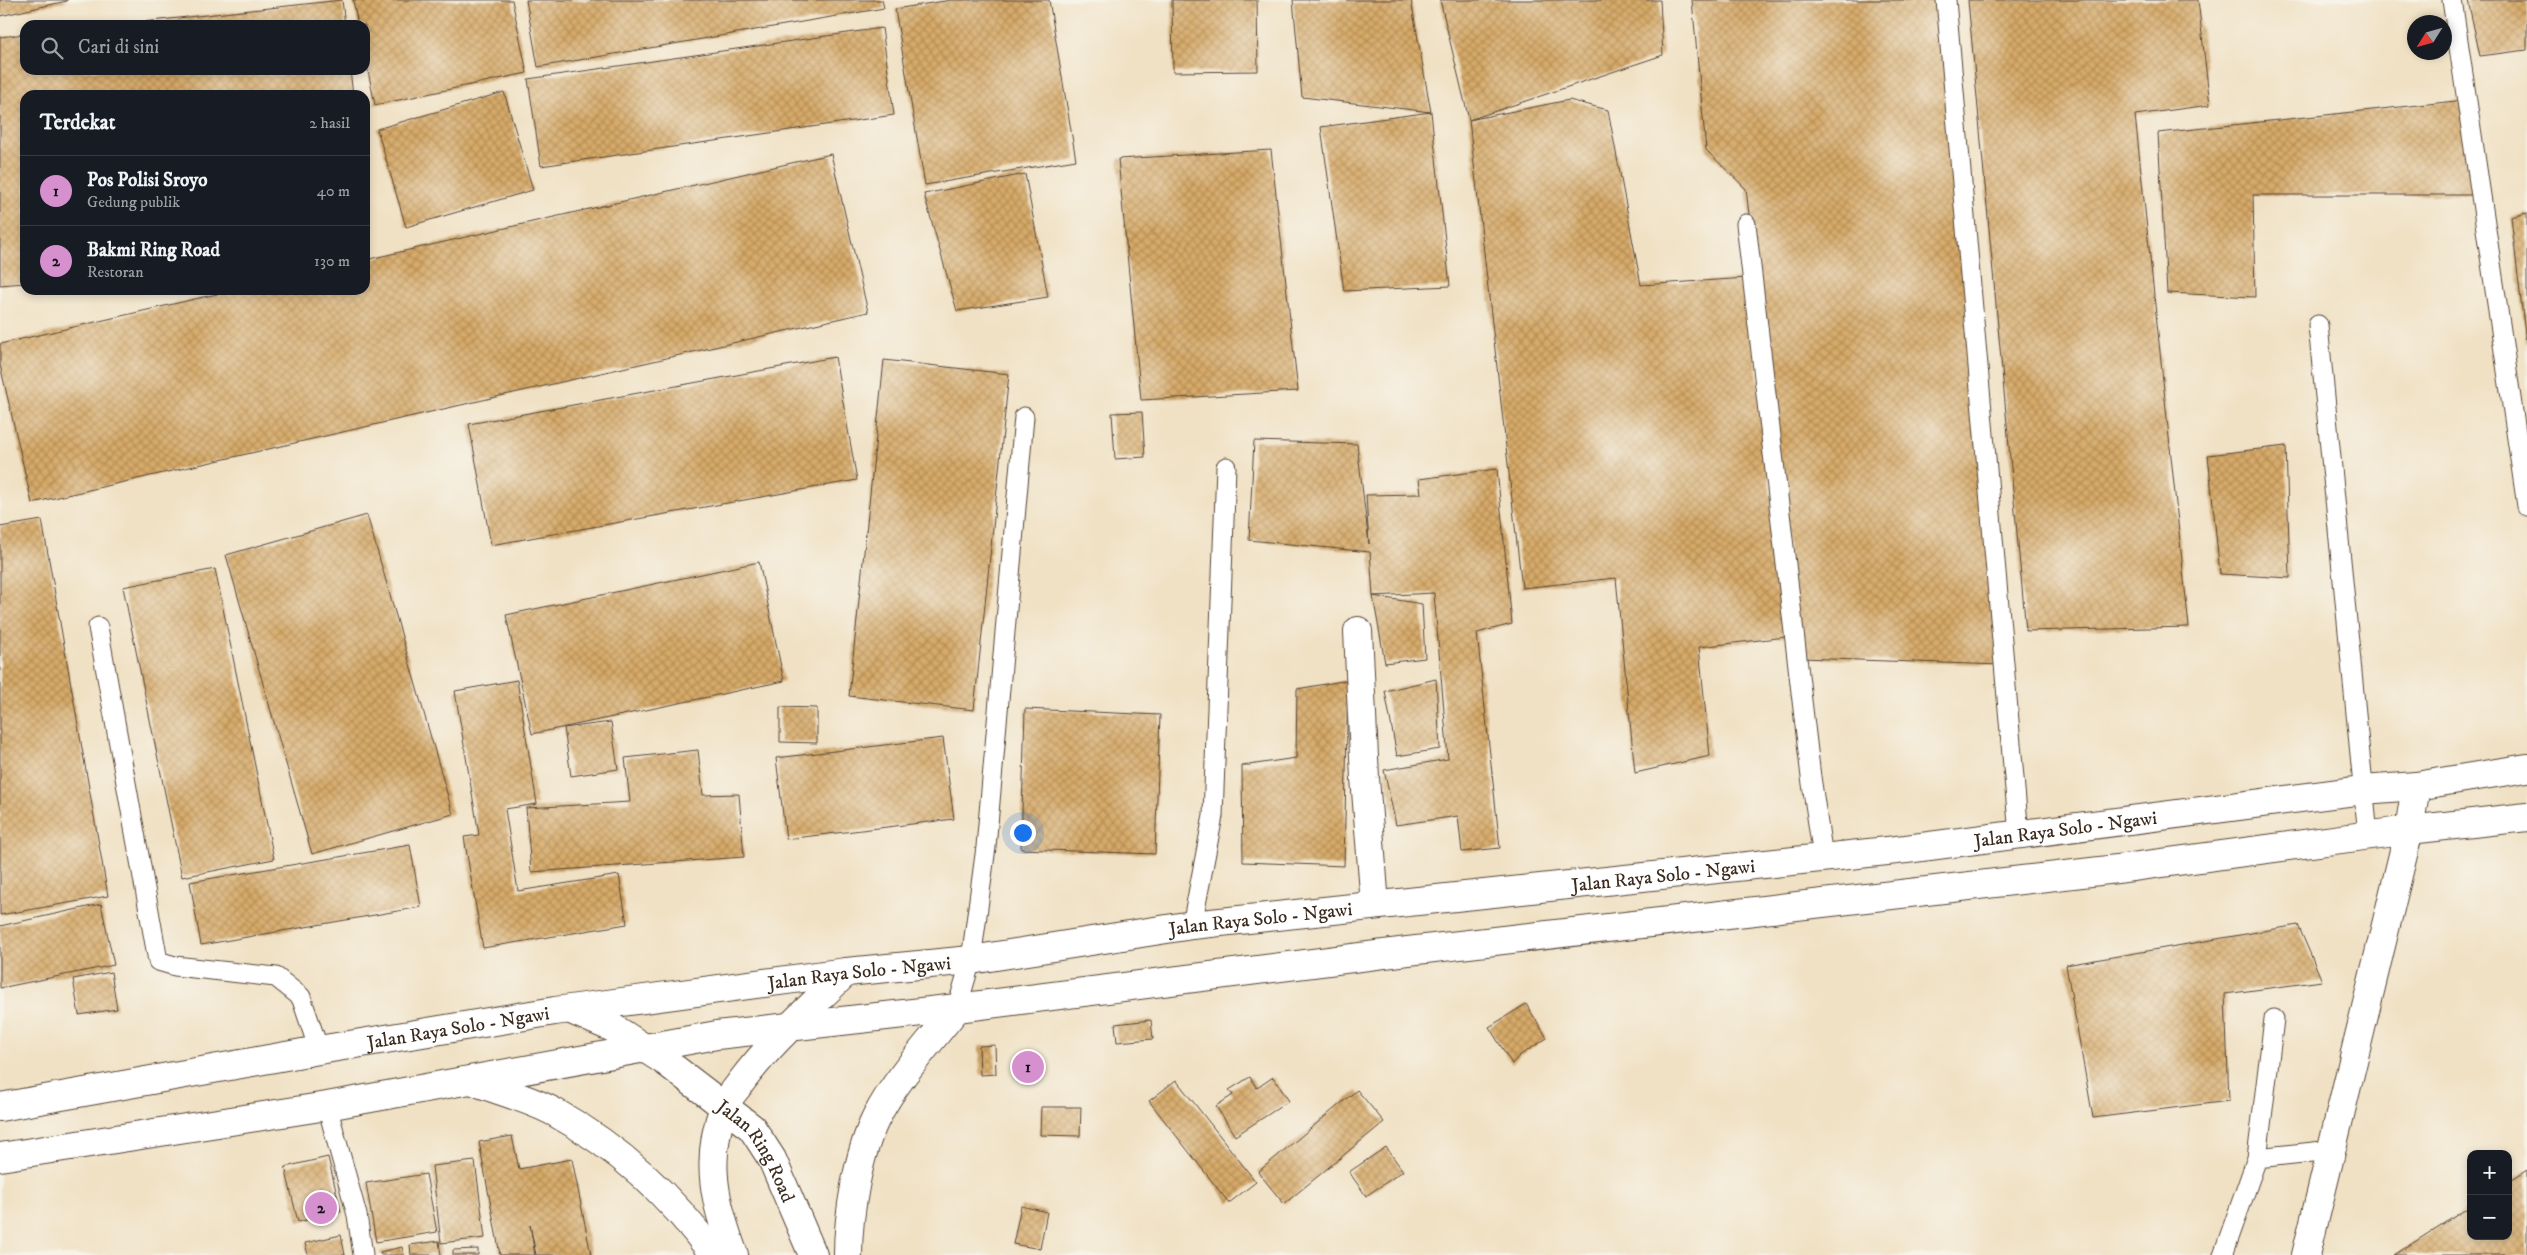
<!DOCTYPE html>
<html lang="id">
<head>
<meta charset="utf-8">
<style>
	body { margin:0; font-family:"IM FELL DW Pica",serif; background:#20242c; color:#f1f3f6 }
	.controls { position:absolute; right:15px; bottom:15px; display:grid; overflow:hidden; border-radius:10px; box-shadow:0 2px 8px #0003 }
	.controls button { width:45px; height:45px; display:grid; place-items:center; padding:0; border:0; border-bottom:1px solid #363941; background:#171b24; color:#f1f3f6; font:25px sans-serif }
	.compass { position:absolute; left:2407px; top:15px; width:45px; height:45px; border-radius:50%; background:#171b24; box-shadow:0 2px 8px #0003; rotate:233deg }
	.you { position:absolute; left:1022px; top:832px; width:18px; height:18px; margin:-12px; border:4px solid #fff; border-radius:50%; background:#1a73e8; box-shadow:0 0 0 8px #1a73e833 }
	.badge { display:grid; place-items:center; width:32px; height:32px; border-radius:50%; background:#d690ce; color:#111; font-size:16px; font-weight:700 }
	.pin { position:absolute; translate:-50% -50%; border:2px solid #fff; box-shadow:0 1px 5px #0006 }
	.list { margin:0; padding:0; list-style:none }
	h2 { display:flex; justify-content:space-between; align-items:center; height:65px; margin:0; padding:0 20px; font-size:21px }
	h2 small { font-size:16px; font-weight:400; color:#9ea1a6 }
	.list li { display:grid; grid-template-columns:32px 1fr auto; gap:15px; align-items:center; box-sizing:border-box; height:70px; padding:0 20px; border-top:1px solid #363941 }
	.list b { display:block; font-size:19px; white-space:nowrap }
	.list p { margin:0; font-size:16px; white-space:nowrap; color:#9ea1a6 }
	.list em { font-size:16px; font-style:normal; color:#9ea1a6 }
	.icon { flex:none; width:28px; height:28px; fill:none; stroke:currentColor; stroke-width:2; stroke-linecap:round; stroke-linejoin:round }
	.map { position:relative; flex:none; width:2527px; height:1255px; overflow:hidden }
	.search { position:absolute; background:#171b24; box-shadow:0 2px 8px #0003; left:20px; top:20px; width:350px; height:55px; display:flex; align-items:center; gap:12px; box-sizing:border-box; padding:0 18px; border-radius:15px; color:#9ea1a6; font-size:19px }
	.panel { position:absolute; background:#171b24; box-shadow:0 2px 8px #0003; left:20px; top:90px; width:350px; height:205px; border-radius:15px }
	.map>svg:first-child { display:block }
</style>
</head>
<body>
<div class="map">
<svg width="2527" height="1255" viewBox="0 0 2527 1255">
	<defs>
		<pattern id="building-cross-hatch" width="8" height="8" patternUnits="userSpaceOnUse" patternTransform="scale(1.25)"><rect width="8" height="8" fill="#d7aa69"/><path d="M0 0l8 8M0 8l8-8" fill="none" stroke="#b08b56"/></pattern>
	</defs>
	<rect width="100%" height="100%" fill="#f7f3e8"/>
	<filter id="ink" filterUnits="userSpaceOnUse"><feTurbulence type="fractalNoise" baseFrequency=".02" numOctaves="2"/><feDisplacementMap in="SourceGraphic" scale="10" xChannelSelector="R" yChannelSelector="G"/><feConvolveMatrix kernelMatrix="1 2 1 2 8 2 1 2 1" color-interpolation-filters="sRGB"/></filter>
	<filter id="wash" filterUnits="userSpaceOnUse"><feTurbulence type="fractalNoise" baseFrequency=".0096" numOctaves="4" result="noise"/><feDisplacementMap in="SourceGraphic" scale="20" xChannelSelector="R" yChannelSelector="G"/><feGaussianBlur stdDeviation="1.12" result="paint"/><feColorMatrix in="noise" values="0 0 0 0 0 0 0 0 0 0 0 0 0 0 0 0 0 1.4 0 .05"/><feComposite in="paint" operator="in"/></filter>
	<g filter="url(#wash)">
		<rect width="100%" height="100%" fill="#f0e1c4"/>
		<g id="blocks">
			<path fill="url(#building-cross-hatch)" d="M0,0H67V1L0,16Z
				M342,0L345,25H124V24Z
				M353,0H512L527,73L375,105L365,56V25H358Z
				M526,0H882L884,8L538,67Z
				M951,0H1049L1076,160L925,185L895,9Z
				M1172,0H1257L1258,71L1173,72Z
				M1293,0H1411L1431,112L1450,286L1344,291L1321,127L1431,112L1302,97Z
				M1440,0H1660L1663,55L1469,120Z
				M1692,0H1943L2001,665L1801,658L1746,189L1706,150Z
				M1968,0H2198L2210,105L2135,115L2189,627L2026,631Z
				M2468,0H2527V50L2480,56Z
				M882,28L894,115L541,166L528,79Z
				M25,34V70H350L353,95H25V283L0,285V37Z
				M504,92L533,190L406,227L377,129Z
				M1569,100L1608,110L1641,285L1747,278L1786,637L1699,647L1710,756L1635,773L1616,578L1522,588L1469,120Z
				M2465,100L2478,195H2253L2255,297L2167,293L2158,133Z
				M1271,150L1298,391L1141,400L1118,159Z
				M831,154L868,312L32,503L0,365V344L234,290H365V260Z
				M1025,174L1048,297L957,311L924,194Z
				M2527,213V343H2526L2511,217Z
				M365,218L369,246H365Z
				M835,357L857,480L491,545L469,424Z
				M884,360L1009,374L974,710L849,696Z
				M1142,412L1145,457L1115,459L1112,413Z
				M1254,441L1357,444L1369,544L1366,495L1421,494L1419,479L1497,469L1512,624L1477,633L1500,848L1462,852L1458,816L1396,825L1384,770L1448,759L1434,593L1373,596L1370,552L1249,540Z
				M2286,446L2290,578L2220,574L2208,455Z
				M367,515L453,814L312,854L226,555Z
				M42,520L108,896L0,915V527Z
				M759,562L784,681L532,734L506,615Z
				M215,569L274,859L182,877L123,587Z
				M1373,596L1422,604L1425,658L1385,663Z
				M1436,679L1440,749L1397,756L1385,691Z
				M517,680L537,804L505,809L518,891L619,875L627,924L483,948L464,837L479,835L455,691Z
				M1348,680L1344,866L1243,862L1242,766L1296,758L1297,689Z
				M780,707L817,708V743L780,742Z
				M1025,709L1160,715L1155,854L1021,849Z
				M611,722L618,769L571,776L564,728Z
				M943,738L954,819L786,839L776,758Z
				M698,750L703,795L739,794L744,857L531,872L526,808L630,802L625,758Z
				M410,845L421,907L201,945L190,882Z
				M101,904L114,965L0,988V926Z
				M2298,925L2322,981L2225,994L2229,1101L2093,1118L2066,965Z
				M111,972L117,1009L79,1015L73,979Z
				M1526,1004L1547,1038L1519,1056L1512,1064L1489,1027Z
				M1151,1020L1153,1039L1117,1042L1115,1024Z
				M995,1045L996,1074L980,1075L979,1046Z
				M1250,1077L1257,1088L1273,1077L1289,1101L1235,1136L1216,1106L1233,1095L1229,1090Z
				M1176,1080L1256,1182L1229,1203L1149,1101Z
				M1357,1090L1384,1122L1284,1204L1258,1172Z
				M1041,1107H1081L1080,1136L1040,1135Z
				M512,1136L519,1169L572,1159L591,1255H536L530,1225L535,1255H500L479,1142Z
				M1386,1147L1403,1171L1366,1196L1349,1172Z
				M328,1157L341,1212L298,1222L285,1167Z
				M475,1161L485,1238L441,1243L432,1166Z
				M2527,1170V1255H2394L2471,1206V1236H2508V1182Z
				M426,1174L437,1232L376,1242L366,1183Z
				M1021,1206L1047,1212L1040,1249L1013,1244Z
				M341,1235L345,1255H308L305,1243Z
				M439,1241L441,1255H411L410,1245Z
				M402,1247L404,1255H381L380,1252Z
				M478,1249V1255H453V1250Z"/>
		</g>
	</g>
	<g filter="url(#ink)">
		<use href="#blocks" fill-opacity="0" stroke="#564537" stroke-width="1"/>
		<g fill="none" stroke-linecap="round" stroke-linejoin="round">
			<defs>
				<path id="service" d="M1946,0L2019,835
					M2452,0L2527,506
					M1746,224L1811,777L1823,857
					M2318,325L2368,836
					M98,627L158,961L175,966L276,977L301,997L319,1050
					M1192,925L1213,816L1226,467
					M957,1008L971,960L986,847L1024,417
					M327,1106L357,1215L363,1255
					M2257,1158L2274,1019
					M2223,1255L2257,1158L2332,1150"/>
				<path id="minor" d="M1358,631L1365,778L1375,905
					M2306,1255L2409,830L2416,786"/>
				<g id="trunk">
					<path id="s1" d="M571,1010L615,1029L666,1062L752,1128L772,1159L813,1255"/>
					<path d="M474,1081C501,1092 531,1099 556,1113C619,1148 672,1197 714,1255"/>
					<path id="s2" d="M0,1107L319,1050L555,1011L846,972L971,960L1192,925L1906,849L2363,790L2416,786L2527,768"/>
					<path d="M0,1157L327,1106L717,1035L957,1008L1408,951L2117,869L2409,830L2527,817"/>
					<path d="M734,1255C715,1204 704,1161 724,1107C727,1098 736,1090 741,1082C772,1041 810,1008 846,972"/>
					<path d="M848,1255C848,1215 858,1154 876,1118C895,1080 930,1042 957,1008"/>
				</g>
			</defs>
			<use href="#service" stroke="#564537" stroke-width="21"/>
			<use href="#minor" stroke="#564537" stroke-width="30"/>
			<use href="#trunk" stroke="#564537" stroke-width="30"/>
			<use href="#service" stroke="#fff" stroke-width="19"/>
			<use href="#minor" stroke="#fff" stroke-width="28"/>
			<use href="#trunk" stroke="#fff" stroke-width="28"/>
		</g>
	</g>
	<g text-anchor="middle" stroke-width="4" stroke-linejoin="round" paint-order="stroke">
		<g font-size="19" fill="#3b2a1e" stroke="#f7f3e8">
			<text dy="7" stroke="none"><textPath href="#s2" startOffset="2085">Jalan Raya Solo - Ngawi</textPath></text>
			<text dy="7" stroke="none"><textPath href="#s2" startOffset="1680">Jalan Raya Solo - Ngawi</textPath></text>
			<text dy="7" stroke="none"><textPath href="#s2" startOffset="1275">Jalan Raya Solo - Ngawi</textPath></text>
			<text dy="7" stroke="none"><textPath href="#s2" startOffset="870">Jalan Raya Solo - Ngawi</textPath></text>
			<text dy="7" stroke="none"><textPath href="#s2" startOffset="465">Jalan Raya Solo - Ngawi</textPath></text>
			<text dy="7" stroke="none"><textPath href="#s1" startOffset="238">Jalan Ring Road</textPath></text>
		</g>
	</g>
</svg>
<div class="controls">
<button>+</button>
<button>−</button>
</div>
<svg class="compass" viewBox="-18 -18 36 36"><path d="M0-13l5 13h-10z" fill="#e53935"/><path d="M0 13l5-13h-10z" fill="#9ea1a6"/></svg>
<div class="you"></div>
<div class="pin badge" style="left:1028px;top:1067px">1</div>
<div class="pin badge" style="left:321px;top:1208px">2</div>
<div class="search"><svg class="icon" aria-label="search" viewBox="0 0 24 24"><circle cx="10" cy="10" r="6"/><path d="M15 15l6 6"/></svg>Cari di sini</div>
<section class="panel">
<h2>Terdekat<small>2 hasil</small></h2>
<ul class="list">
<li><span class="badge">1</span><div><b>Pos Polisi Sroyo</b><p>Gedung publik</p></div><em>40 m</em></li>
<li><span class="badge">2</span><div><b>Bakmi Ring Road</b><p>Restoran</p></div><em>130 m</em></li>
</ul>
</section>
</div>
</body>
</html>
